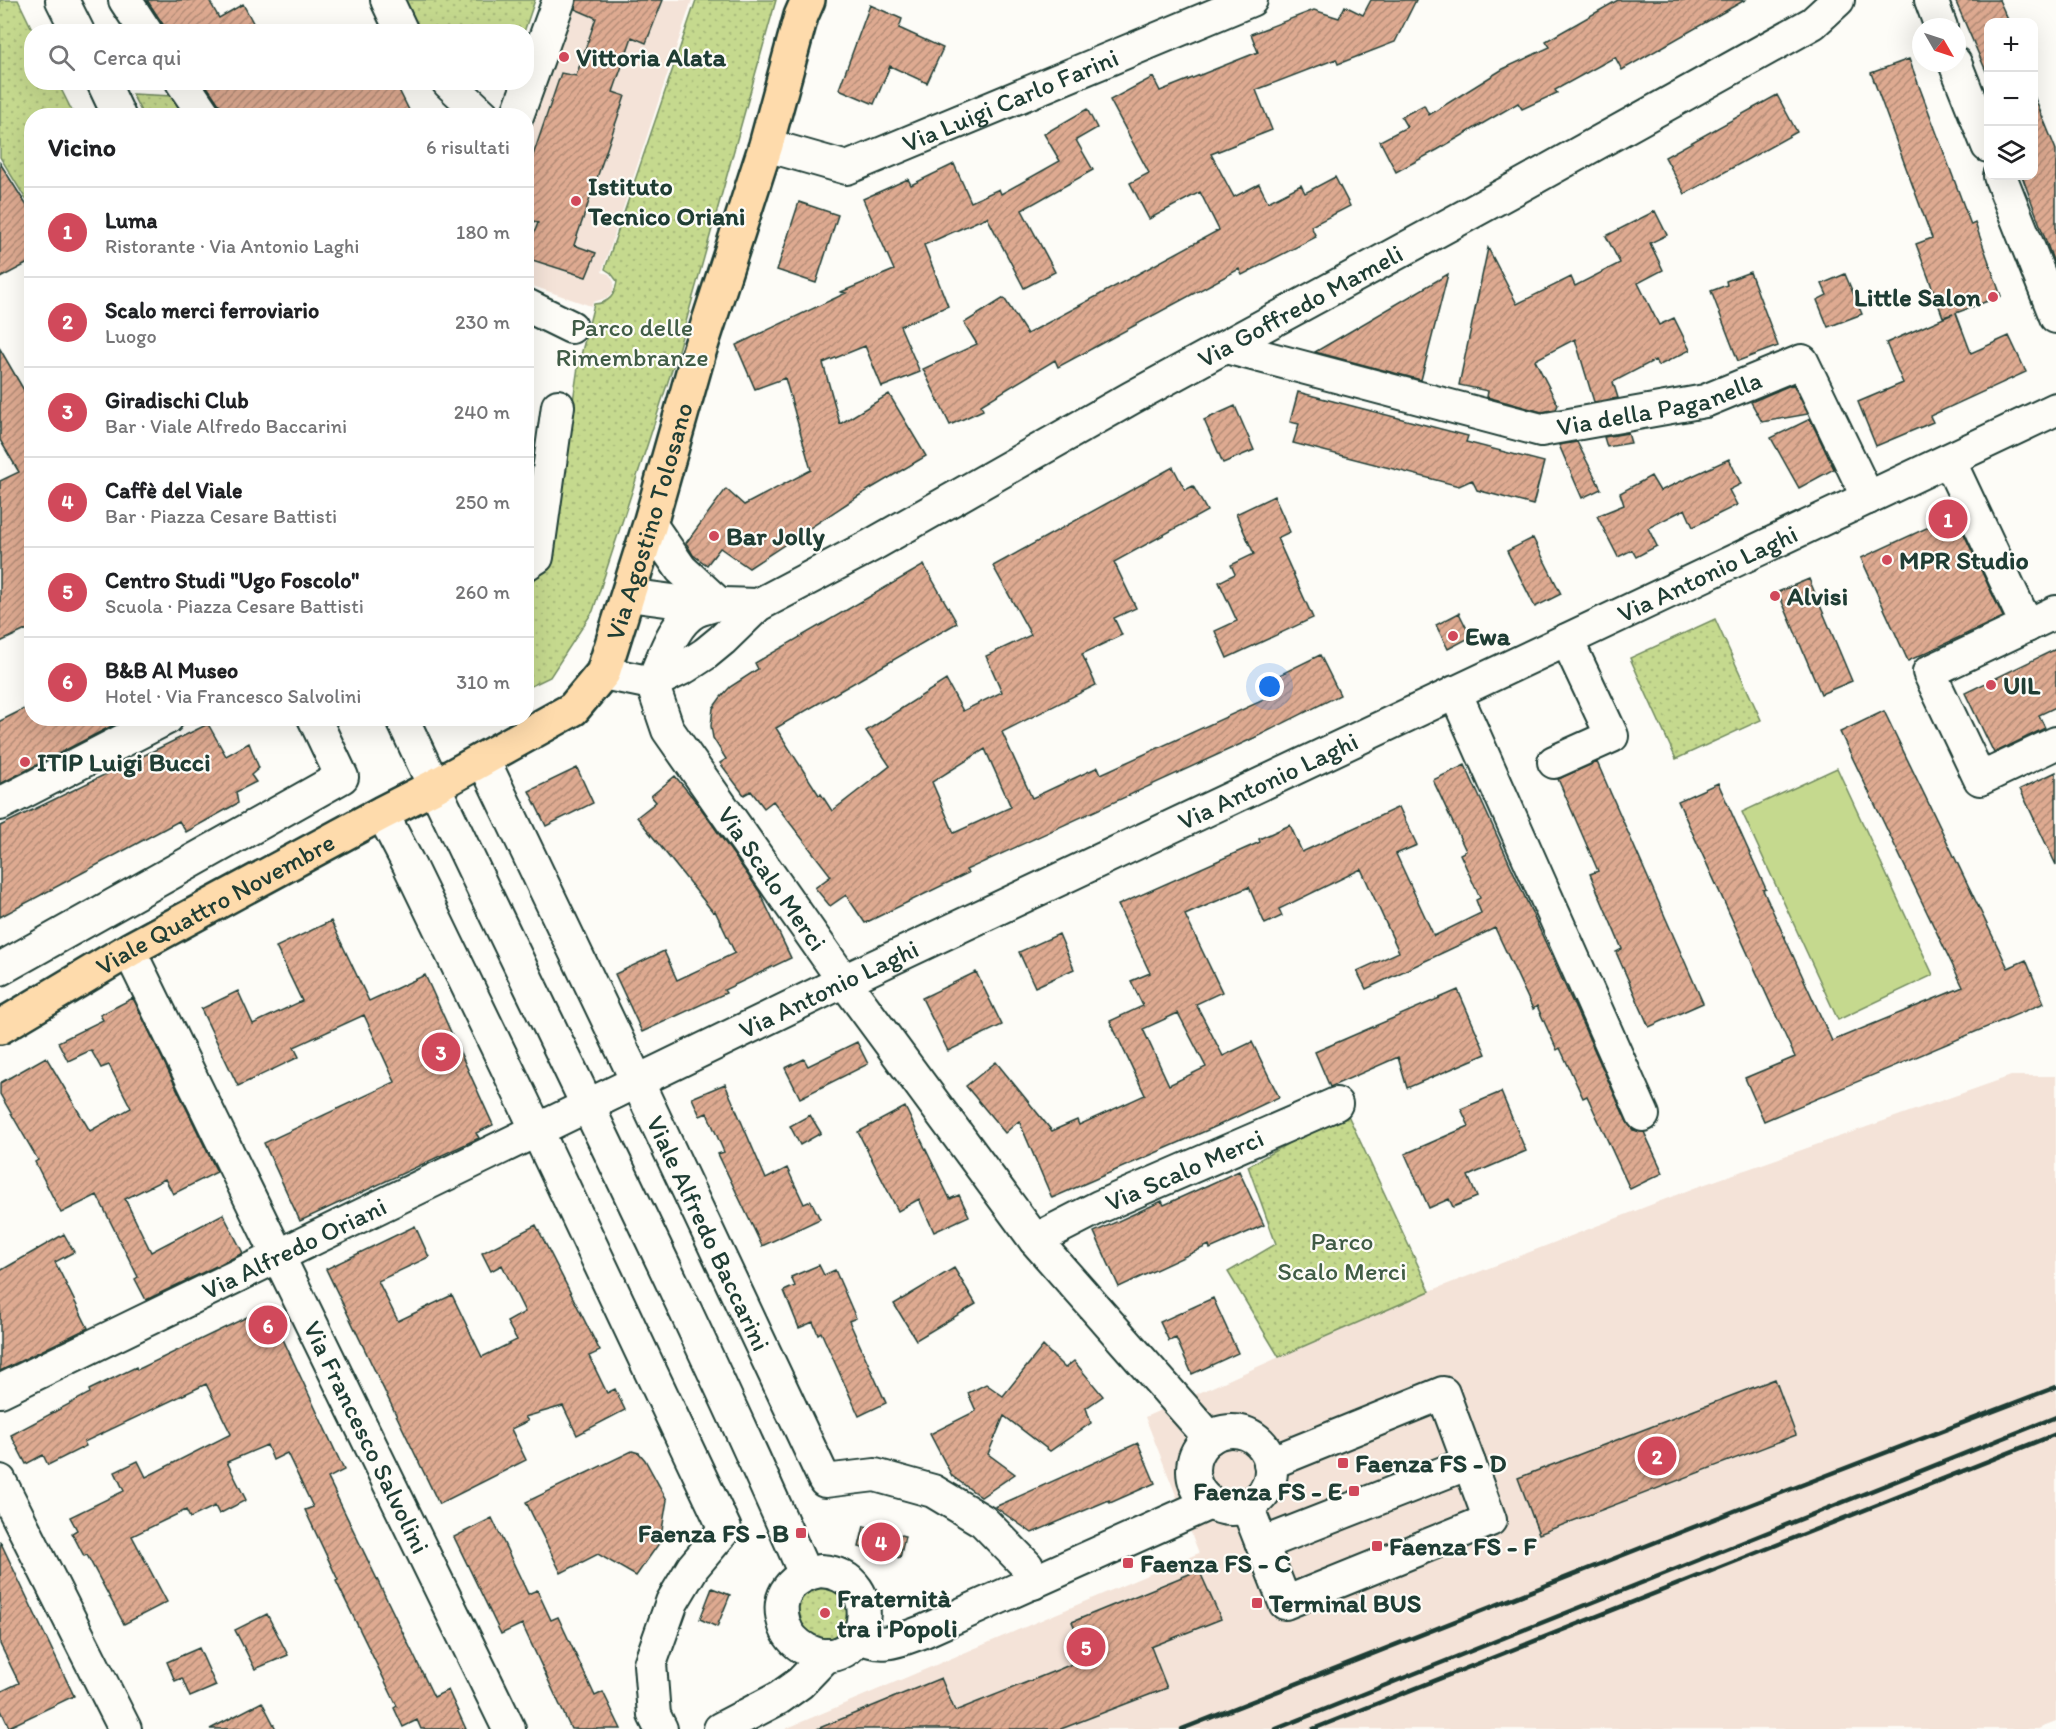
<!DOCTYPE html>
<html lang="it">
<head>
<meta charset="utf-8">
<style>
	body { margin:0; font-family:Itim,sans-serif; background:#f2f2f2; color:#202124 }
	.controls { position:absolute; right:18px; top:18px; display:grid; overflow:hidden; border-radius:12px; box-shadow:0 6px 24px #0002 }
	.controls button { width:54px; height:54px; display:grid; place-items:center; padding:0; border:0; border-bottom:2px solid #e0e0e0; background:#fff; color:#202124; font:30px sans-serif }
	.compass { position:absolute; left:1912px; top:18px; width:54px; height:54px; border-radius:50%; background:#fff; box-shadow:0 6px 24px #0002; rotate:129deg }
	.you { position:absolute; left:1270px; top:687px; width:21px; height:21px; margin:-15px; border:4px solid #fff; border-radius:50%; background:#1a73e8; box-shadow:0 0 0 9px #1a73e833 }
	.badge { display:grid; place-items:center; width:39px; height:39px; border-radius:50%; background:#d1495b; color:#fff; font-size:20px; font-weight:700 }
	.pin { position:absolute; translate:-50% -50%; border:3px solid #fff; box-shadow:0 2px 6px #0006 }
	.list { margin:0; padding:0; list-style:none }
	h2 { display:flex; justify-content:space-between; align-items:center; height:78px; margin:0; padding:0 24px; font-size:26px }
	h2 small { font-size:20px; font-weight:400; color:#757577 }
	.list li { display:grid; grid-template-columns:39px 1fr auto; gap:18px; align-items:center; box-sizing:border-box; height:90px; padding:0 24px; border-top:2px solid #e0e0e0 }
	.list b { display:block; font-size:22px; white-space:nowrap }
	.list p { margin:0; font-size:20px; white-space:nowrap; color:#757577 }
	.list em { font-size:20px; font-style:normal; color:#757577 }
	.icon { flex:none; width:33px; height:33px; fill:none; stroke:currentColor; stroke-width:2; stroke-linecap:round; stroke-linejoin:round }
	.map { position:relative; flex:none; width:2056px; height:1729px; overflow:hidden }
	.search { position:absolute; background:#fff; box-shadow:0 6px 24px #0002; left:24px; top:24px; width:510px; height:66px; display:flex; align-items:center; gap:15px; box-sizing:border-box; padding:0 21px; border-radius:24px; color:#757577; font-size:22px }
	.panel { position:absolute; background:#fff; box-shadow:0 6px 24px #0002; left:24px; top:108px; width:510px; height:618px; border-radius:24px }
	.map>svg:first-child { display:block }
</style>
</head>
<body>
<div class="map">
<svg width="2056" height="1729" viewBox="0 0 2056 1729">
	<defs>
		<pattern id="grass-dots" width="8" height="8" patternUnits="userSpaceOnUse" patternTransform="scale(1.5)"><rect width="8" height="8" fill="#c5d98e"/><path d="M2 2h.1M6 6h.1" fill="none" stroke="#a9bb7b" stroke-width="1.8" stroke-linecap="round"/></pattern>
		<pattern id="building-hatch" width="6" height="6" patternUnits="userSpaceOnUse" patternTransform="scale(1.5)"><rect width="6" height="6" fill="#deaa91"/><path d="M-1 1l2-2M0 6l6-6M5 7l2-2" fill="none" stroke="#b38c77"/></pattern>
	</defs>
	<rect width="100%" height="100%" fill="#fdfcf7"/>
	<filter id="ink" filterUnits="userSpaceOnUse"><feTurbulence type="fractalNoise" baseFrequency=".0167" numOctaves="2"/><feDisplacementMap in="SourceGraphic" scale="12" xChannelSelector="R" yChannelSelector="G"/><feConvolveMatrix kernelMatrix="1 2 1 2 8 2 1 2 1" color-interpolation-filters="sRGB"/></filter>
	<g filter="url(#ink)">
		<path fill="#f4e3d8" d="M573,0H692L602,272L609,274L614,282L613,292L607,298L593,302L591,306L527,284V129Z
			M2011,1076H2056V1722L2038,1729H785L1199,1553L1145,1417L1407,1300L1694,1188Z"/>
		<path fill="url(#grass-dots)" stroke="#728b61" stroke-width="1.5" d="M0,0H18L33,31L32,32V82L58,83L74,115L32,116L30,206L0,157Z
			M398,0H535L524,32L414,31Z
			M696,0H776L677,354L593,611L550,677L527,688L526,587L549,566L578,367L594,304C610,303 615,295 617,281L611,273L605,269Z
			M132,94L173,96L186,115H143Z
			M1715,619L1761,720L1676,759L1630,658Z
			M1346,1111L1430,1291L1279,1357L1228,1272L1276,1244L1248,1166Z
			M822,1583L849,1596L851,1625L829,1643L801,1634L793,1606L797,1597Z"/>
		<path fill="#c5d98e" stroke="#728b61" stroke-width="1.5" d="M1837,768L1933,975L1838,1020L1742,812Z"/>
		<path fill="url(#building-hatch)" stroke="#1f3d34" stroke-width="1.5" fill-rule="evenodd" d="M147,0H209L219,18L243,4L258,32H168Z
			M577,0H663L646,43L632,37L613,92L625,96L574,245L596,253L586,277L526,258V253L538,223L526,218V176L561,73L576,76L596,18L575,9Z
			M1371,0H1416L1395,42L1338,64L1336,59L1256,90L1272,130L1211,154L1234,197L1259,184L1268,202L1301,185L1305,193L1335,177L1350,206L1311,226L1316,237L1242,275L1239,269L1058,367L1055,360L981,405L983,410L950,425L923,369L977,344L964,323L1004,298L1027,334L1219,230L1200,192L1149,219L1130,183L1149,173L1110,100L1153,77L1160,91L1258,52L1251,34L1314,10L1339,18L1345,6L1363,15Z
			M1618,0H1745L1622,70L1615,57L1555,90L1557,93L1522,109L1518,103L1437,150L1396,172L1380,141L1407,127L1401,117L1424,105L1429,115L1503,69L1550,47L1546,41Z
			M1955,0H1999L2009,22H1989V78Z
			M870,5L902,19L899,28L943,48L927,83L890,66L874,104L839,89Z
			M1909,59L1971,225L1975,223L2001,296L1956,313L1971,353L2009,336L2026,372L1930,416L1933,422L1876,446L1858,402L1903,383L1886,343L1953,314L1943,317L1916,244L1932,238L1871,73Z
			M204,82H395L412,116H227Z
			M1777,95L1797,132L1685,194L1665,157Z
			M2034,96L2056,150V263H2054L2022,176H2034Z
			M1087,109L1097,128L1076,140L1093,170L1022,210L1055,272L1024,288L987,217L924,245L948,306L900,326L920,372L882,387L865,346L823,363L840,424L889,394L926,456L860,495L749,568L720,548L707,565L693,555L686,543L726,489L744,505L811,470L785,378L755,389L736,345L846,293L841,292L894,270L863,199L908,179L911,185L954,164L971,202L999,189L1001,194L1060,161L1044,134Z
			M0,163L32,214V261L0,278Z
			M799,202L838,215L816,283L777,270Z
			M1655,211L1667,235L1650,243L1663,270L1638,283L1659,325L1674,318L1690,350L1658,366L1655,360L1613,382L1618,398L1594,402L1575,339L1535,360L1558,405L1556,409L1542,412L1487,397L1488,391L1459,385L1488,248L1517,304L1571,277L1575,286L1620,263L1606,236Z
			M1750,272L1778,346L1738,361L1711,291L1727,285L1726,281Z
			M1448,274L1421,380L1315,352Z
			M1845,274L1862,314L1828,327L1817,300L1827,295L1822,284Z
			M0,349L32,404V627L0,642V481L19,472L0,440Z
			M1793,384L1808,414L1762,422L1751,402Z
			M1298,392L1468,436L1466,442L1544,462L1533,505L1477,490L1472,480L1459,486L1293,443L1299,424L1290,422Z
			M1235,406L1254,450L1223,463L1204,420Z
			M1810,419L1834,469L1799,488L1771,438Z
			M1628,433L1631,443L1607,447L1604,437Z
			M1577,442L1601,489L1582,498L1559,445Z
			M1729,459L1741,484L1729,490L1737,505L1693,527L1685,509L1648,528L1657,546L1636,557L1632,550L1618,557L1597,516L1624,505L1620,493L1651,476L1660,491Z
			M1173,467L1185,490L1193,486L1207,511L1114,562L1136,608L1114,618L1122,635L1082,654L1096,685L1002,732L1032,798L1098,767L1101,774L1268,698L1261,684L1320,655L1340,695L1254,738L966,870L968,873L865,923L846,895L830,906L815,888L831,876L773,801L764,808L751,791L744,795L720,763L726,759L713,738L711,726L713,708L721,697L730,687L758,669L755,663L924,565L957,623L776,728L819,795L821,794L832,811L890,766L866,731L946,680L963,711L1002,692L986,656L1031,635L993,566ZM985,749L1011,807L954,833L932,782Z
			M1274,496L1290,532L1277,538L1313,618L1227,658L1215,631L1237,621L1219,582L1235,574L1231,565L1254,554L1236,514Z
			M1955,515L2003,617L1908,661L1861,558Z
			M1533,538L1561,594L1535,607L1507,551Z
			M1809,579L1852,681L1821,694L1778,592Z
			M1459,613L1471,637L1448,649L1436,625Z
			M2056,649V707L2039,715L2045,728L1994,753L1965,693Z
			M32,705V718H127L0,784V721Z
			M1884,711L2008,968L2026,960L2044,1003L1764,1121L1745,1078L1795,1057L1678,801L1718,783L1766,889L1763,890L1832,1041L1963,987L1840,732Z
			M208,724L226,756L249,743L259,768L251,775L256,782L236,792L238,803L186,832L179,821L0,917V826Z
			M1597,762L1703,1003L1649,1027L1616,952L1622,949L1590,874L1598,871L1558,779Z
			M1465,765L1627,1122L1633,1130L1644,1132L1663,1173L1630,1189L1587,1096L1583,1098L1560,1048L1557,1050L1537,1006L1533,1009L1495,928L1366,989L1357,971L1399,952L1361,869L1279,909L1282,916L1265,924L1249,887L1185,915L1222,992L1196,1004L1223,1056L1252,1042L1279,1097L1217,1126L1052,1198L1019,1121L1005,1133L966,1086L996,1062L1052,1131L1077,1120L1079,1125L1145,1095L1110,1021L1143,1006L1131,981L1150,973L1118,905L1260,842L1259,839L1290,825L1302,852L1399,807L1417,845L1396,854L1434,936L1481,913L1476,900L1480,898L1460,854L1466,851L1433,780ZM1178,1013L1206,1067L1169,1085L1143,1029Z
			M577,768L593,803L546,826L529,791Z
			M2056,772V865L2020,789Z
			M675,776L698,804L759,891L791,958L724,990L726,993L642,1032L615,974L664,951L677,980L735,953L715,911L713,912L637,817L656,802L651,796Z
			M331,921L369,1001L425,975L493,1125L476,1133L479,1138L300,1221L264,1143L395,1082L364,1015L294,1047L299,1057L238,1086L201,1009L238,991L253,1024L302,1001L276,947Z
			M1059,934L1074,969L1035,987L1019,952Z
			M976,972L1002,1025L948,1051L922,998Z
			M1458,990L1486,1054L1407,1088L1398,1057L1330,1087L1315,1052Z
			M133,998L217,1172L173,1194L165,1179L125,1199L151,1252L223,1214L243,1253L146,1300L135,1279L138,1277L97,1195L61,1213L35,1162L38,1160L0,1094V1083L46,1057L90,1131L131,1108L109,1065L101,1068L91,1050L68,1061L58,1042L103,1020L100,1015Z
			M857,1042L868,1064L800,1098L785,1068L804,1059L808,1066Z
			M725,1084L766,1179L787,1168L804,1204L811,1201L820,1219L762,1246L718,1154L724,1152L707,1113L700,1116L692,1098Z
			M1501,1092L1526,1151L1468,1176L1477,1197L1453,1207L1449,1199L1429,1208L1405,1154L1469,1126L1461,1109Z
			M905,1107L950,1199L959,1195L969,1216L934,1232L919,1199L898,1211L858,1132Z
			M810,1115L821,1133L800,1145L790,1126Z
			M1239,1171L1264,1225L1210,1249L1209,1245L1119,1287L1094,1232L1162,1201L1164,1205Z
			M536,1225L600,1351L589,1356L607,1393L615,1389L625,1410L577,1435L563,1406L525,1417L528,1421L511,1429L526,1460L439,1504L326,1269L415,1226L429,1257L378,1281L398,1321L452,1295L482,1357L517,1340L507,1322L525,1312L502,1265L491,1271L482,1253Z
			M64,1234L74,1252L55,1262L88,1328L0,1371V1271Z
			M819,1265L824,1275L835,1270L856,1318L849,1321L886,1403L859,1416L821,1332L818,1334L813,1322L799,1328L784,1291L795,1286L791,1277Z
			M954,1268L976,1304L916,1340L894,1304Z
			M1213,1298L1238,1353L1192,1374L1176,1338L1169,1341L1160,1322Z
			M268,1307L344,1470L328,1478L434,1697L448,1690L466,1729H421L417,1720L403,1727L394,1708L397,1706L336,1581L338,1580L305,1510L313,1507L287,1453L273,1460L267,1445L227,1462L246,1500L219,1514L215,1506L190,1518L186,1510L132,1536L167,1602L124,1624L87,1555L84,1556L72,1533L77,1530L70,1517L124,1491L115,1472L138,1461L146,1477L231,1434L206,1384L84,1442L86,1446L48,1465L43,1455L26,1464L11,1435L90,1393L89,1390L136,1367L137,1370Z
			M1043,1346L1065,1368L1074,1361L1103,1396L1086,1408L1091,1423L1050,1451L1004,1416L988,1454L1015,1474L981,1497L952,1476L930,1434L976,1411L968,1393L986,1384L1003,1396Z
			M1775,1379L1796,1435L1539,1534L1518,1478Z
			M1138,1443L1155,1483L1110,1503L1109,1500L1032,1533L995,1507Z
			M632,1451L639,1453L645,1460L667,1500L660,1542L636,1576L598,1554L561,1573L526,1502Z
			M492,1518L528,1594L537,1590L551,1620L558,1617L595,1696L603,1692L621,1729H571L522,1624L501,1634L454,1537Z
			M864,1526L905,1536L900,1558L859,1547Z
			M0,1541L74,1696L9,1727L0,1708V1692L19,1683L0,1644Z
			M1199,1570L1221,1619L1151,1647L1167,1688L1061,1729H817L941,1678L955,1711L1060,1669L1088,1657L1072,1622Z
			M712,1588L730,1595L717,1627L700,1619Z
			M267,1614L288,1655L255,1669L235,1630Z
			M199,1648L216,1686L190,1697L182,1678L175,1681L167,1662Z
			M262,1702L276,1729H210Z"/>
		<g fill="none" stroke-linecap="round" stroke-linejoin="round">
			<defs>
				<g id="minor">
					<path d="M62,0L78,32"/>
					<path d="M125,0L146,32"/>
					<path d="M387,0L402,32"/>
					<path d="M1931,0L1941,27"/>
					<path d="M1955,63L1988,146"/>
					<path d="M103,82L119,116"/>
					<path d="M182,82L205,116"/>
					<path d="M448,82L484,116"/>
					<path d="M517,116L559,0"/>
					<path id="s1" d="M766,145L847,168L1251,0"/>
					<path d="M2000,176L2056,317"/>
					<path d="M526,305L571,327"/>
					<path id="s2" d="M1226,347L1541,430L1705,401L1802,361L1868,498"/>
					<path d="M1949,460L2027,626"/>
					<path d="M650,524L681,569L719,604"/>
					<path d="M526,564L537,557L558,406"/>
					<path d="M628,595L688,603L758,605"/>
					<path d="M2056,612L1929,672L1980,779L2056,743"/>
					<path id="s3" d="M603,673L652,683L685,667L705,654L722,640L758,605L872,545L1131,398L1520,186L1813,23L1838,0"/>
					<path id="s4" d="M652,683L668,730L844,981L1035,1240L1210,1438"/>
					<path d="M652,683C663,660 672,624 696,611C703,608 711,606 719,604"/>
					<path d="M1455,692L1643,1115"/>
					<path d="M402,718C536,1004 679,1285 805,1574"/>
					<path id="s5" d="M483,759L637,1081L825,1481L875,1475L933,1491L983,1521L1027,1566L1033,1583"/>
					<path d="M1554,762L1612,736L1567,640"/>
					<path d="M0,804L167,718"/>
					<path d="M382,813L409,865L523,1101L725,1529L693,1567L672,1602L650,1664L654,1715L661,1729"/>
					<path id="s6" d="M129,950L509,1729"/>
					<path d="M0,969L342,777L314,718"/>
					<path id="s7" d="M1035,1240L1099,1207L1336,1104"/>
					<path id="s8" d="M0,1391L844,981L2056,409"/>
					<circle cx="1232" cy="1470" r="39"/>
					<path d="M0,1481L125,1729"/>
					<path d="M1247,1506L1285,1603L1490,1520L1443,1393L1270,1463"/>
					<path d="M1262,1544L1469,1463"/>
					<path d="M820,1571C892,1575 866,1680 807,1650C796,1644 787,1635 784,1623C775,1594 793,1576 820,1571Z"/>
					<path d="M859,1635C880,1650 900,1640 922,1632L1210,1503"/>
					<path d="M720,1729L779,1698L800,1683L827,1655"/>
				</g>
				<g id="major">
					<path id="s9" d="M0,1027L129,950L382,813L433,787L573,709L603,673L650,524L698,355L766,145L801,16L808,0"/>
				</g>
			</defs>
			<use href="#minor" stroke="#1f3d34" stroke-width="36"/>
			<use href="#major" stroke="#1f3d34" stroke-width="38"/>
			<use href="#minor" stroke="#fdfcf7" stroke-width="32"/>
			<use href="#major" stroke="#fedbac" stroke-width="33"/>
			<path stroke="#1f3d34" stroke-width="4.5" d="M1182,1729L1742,1508L2056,1387
				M1276,1729L2056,1417
				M1313,1729L2056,1434"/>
		</g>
	</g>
	<g fill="#d1495b" stroke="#fdfcf7" stroke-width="2">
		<circle cx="564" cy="57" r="6"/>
		<circle cx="576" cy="201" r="6"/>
		<circle cx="1993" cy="297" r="6"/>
		<circle cx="714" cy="536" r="6"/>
		<circle cx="1887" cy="560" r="6"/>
		<circle cx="1775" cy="596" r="6"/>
		<circle cx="1453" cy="636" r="6"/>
		<circle cx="1991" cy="685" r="6"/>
		<circle cx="25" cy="762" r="6"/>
		<rect x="1337" y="1457" width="12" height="12" rx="3"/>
		<rect x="1348" y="1485" width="12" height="12" rx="3"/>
		<rect x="795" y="1527" width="12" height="12" rx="3"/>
		<rect x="1371" y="1540" width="12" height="12" rx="3"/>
		<rect x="1122" y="1557" width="12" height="12" rx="3"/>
		<rect x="1251" y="1597" width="12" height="12" rx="3"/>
		<circle cx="825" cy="1613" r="6"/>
	</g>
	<g text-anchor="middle" stroke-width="4.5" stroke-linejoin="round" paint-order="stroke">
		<g font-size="26" font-weight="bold" fill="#1f3d34" stroke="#fdfcf7" text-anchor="start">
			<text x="576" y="66">Vittoria Alata</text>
			<text x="588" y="195">Istituto<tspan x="588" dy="30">Tecnico Oriani</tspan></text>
			<text x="1981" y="306" text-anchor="end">Little Salon</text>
			<text x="726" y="545">Bar Jolly</text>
			<text x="1899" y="569">MPR Studio</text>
			<text x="1787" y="605">Alvisi</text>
			<text x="1465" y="645">Ewa</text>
			<text x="2003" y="694">UIL</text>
			<text x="37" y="771">ITIP Luigi Bucci</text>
			<text x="1355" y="1472">Faenza FS - D</text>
			<text x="1342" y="1500" text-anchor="end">Faenza FS - E</text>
			<text x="789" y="1542" text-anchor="end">Faenza FS - B</text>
			<text x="1389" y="1555">Faenza FS - F</text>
			<text x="1140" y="1572">Faenza FS - C</text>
			<text x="837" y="1607">Fraternità<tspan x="837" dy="30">tra i Popoli</tspan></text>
			<text x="1269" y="1612">Terminal BUS</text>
		</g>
		<g font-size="26" fill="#1f3d34" stroke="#fdfcf7">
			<text dy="9" stroke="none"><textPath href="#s1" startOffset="261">Via Luigi Carlo Farini</textPath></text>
			<text dy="9" stroke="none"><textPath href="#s3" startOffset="802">Via Goffredo Mameli</textPath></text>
			<text dy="9" stroke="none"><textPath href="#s2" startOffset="447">Via della Paganella</textPath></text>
			<text dy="9" stroke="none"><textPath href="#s9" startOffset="861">Via Agostino Tolosano</textPath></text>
			<text dy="9" stroke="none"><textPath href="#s8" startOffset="1893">Via Antonio Laghi</textPath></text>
			<text dy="9" stroke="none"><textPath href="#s8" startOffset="1407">Via Antonio Laghi</textPath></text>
			<text dy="9" stroke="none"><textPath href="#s4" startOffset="231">Via Scalo Merci</textPath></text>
			<text dy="9" stroke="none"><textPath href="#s9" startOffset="248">Viale Quattro Novembre</textPath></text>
			<text dy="9" stroke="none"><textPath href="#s8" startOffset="921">Via Antonio Laghi</textPath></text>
			<text dy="9" stroke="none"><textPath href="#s7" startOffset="165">Via Scalo Merci</textPath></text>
			<text dy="9" stroke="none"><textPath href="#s5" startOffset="525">Viale Alfredo Baccarini</textPath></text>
			<text dy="9" stroke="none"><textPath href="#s8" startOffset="327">Via Alfredo Oriani</textPath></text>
			<text dy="9" stroke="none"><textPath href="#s6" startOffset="542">Via Francesco Salvolini</textPath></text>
		</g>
		<g font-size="26" fill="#405c46" stroke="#fdfcf7">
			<text x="632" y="336">Parco delle<tspan x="632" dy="30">Rimembranze</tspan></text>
			<text x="1342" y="1250">Parco<tspan x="1342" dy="30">Scalo Merci</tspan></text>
		</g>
	</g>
</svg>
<div class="controls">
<button>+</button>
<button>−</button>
<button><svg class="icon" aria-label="layers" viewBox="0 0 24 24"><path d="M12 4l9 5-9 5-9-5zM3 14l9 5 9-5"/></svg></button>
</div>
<svg class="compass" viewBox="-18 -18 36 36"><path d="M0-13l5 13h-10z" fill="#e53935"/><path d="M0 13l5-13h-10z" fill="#757577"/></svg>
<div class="you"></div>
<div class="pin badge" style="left:1948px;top:519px">1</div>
<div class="pin badge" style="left:1657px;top:1456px">2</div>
<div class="pin badge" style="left:441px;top:1052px">3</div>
<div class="pin badge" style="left:881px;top:1542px">4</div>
<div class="pin badge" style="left:1086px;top:1647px">5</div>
<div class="pin badge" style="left:268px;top:1325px">6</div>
<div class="search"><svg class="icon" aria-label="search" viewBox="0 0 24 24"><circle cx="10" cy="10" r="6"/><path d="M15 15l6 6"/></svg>Cerca qui</div>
<section class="panel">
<h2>Vicino<small>6 risultati</small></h2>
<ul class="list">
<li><span class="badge">1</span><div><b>Luma</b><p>Ristorante · Via Antonio Laghi</p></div><em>180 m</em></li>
<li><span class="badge">2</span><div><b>Scalo merci ferroviario</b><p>Luogo</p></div><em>230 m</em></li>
<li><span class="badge">3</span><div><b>Giradischi Club</b><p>Bar · Viale Alfredo Baccarini</p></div><em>240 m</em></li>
<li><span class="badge">4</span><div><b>Caffè del Viale</b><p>Bar · Piazza Cesare Battisti</p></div><em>250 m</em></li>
<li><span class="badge">5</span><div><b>Centro Studi &quot;Ugo Foscolo&quot;</b><p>Scuola · Piazza Cesare Battisti</p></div><em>260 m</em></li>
<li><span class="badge">6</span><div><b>B&amp;B Al Museo</b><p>Hotel · Via Francesco Salvolini</p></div><em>310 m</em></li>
</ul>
</section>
</div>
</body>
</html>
